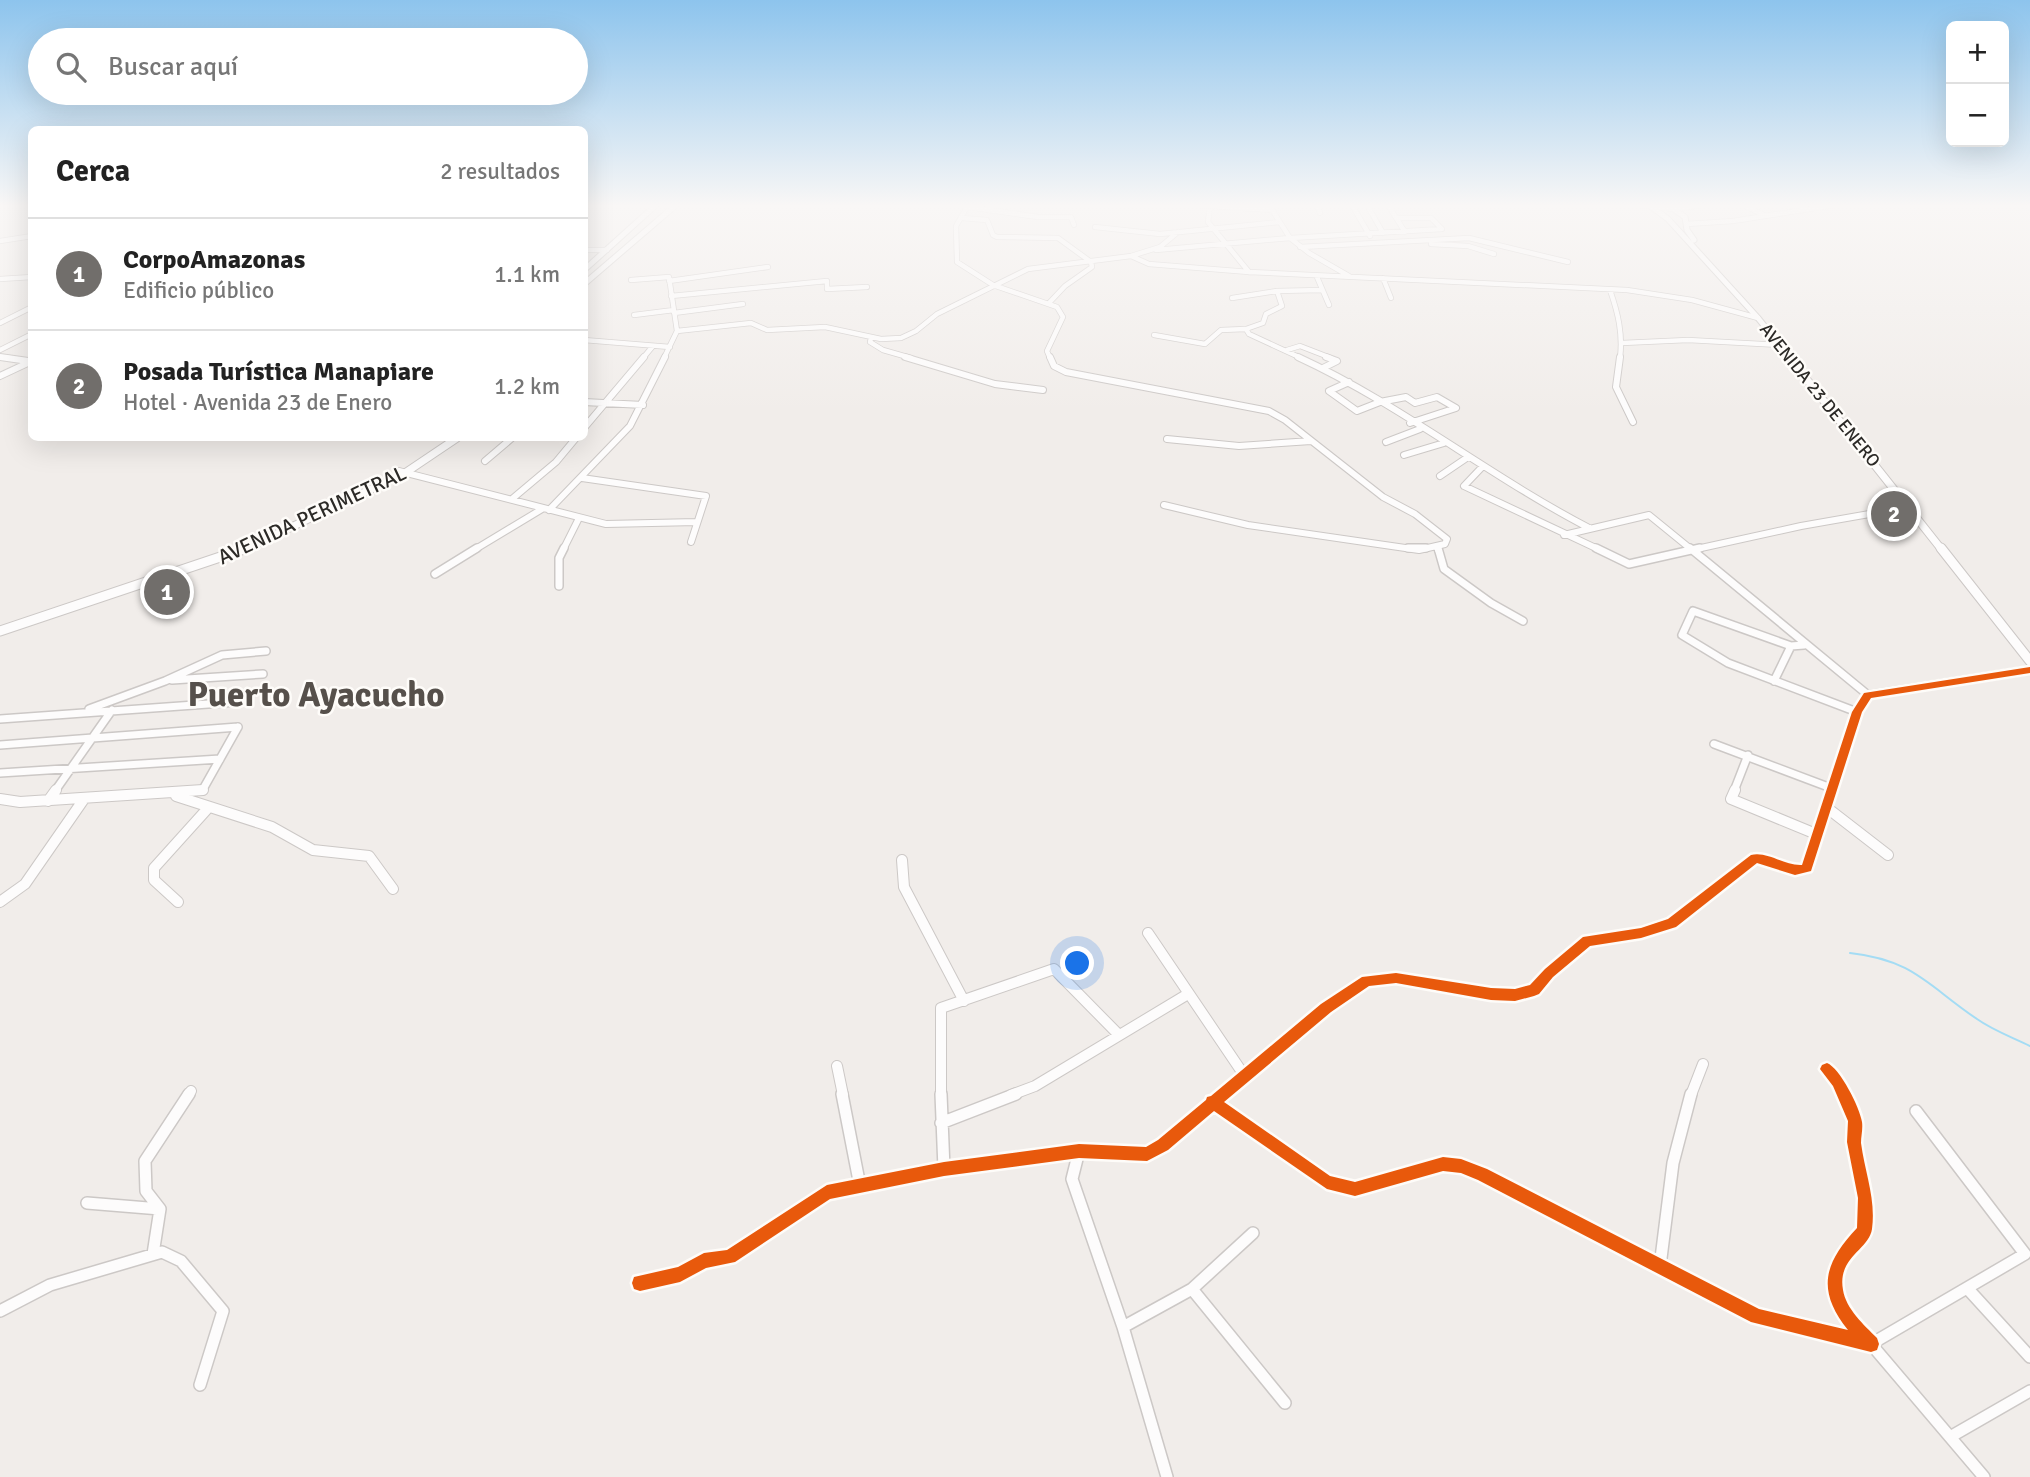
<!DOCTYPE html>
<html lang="es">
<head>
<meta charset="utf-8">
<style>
	body { margin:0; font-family:Signika,sans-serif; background:#f6f6f6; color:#222 }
	.controls { position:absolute; right:21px; top:21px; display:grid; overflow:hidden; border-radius:10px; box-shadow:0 7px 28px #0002 }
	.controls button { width:63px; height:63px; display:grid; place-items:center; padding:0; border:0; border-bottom:2px solid #e0e0e0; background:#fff; color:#222; font:35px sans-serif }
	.you { position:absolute; left:1078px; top:964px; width:24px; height:24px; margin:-18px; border:5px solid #fff; border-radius:50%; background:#1a73e8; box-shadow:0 0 0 10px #1a73e833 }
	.badge { display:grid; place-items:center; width:46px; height:46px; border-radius:50%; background:#716e6b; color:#fff; font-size:23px; font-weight:700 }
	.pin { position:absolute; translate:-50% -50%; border:4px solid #fff; box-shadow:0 2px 7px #0006 }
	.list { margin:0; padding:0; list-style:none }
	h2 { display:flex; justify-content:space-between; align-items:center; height:91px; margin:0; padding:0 28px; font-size:30px }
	h2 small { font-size:23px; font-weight:400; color:#767676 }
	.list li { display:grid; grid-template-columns:46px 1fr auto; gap:21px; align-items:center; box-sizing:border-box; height:112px; padding:0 28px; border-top:2px solid #e0e0e0 }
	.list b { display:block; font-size:26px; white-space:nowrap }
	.list p { margin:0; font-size:23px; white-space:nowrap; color:#767676 }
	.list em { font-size:23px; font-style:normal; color:#767676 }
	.icon { flex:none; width:38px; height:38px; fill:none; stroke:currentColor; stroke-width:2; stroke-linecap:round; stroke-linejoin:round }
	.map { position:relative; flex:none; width:2030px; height:1477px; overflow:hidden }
	.search { position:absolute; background:#fff; box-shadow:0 7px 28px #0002; left:28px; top:28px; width:560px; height:77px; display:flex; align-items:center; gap:18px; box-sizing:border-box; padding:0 24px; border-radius:38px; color:#767676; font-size:26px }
	.panel { position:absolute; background:#fff; box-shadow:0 7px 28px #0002; left:28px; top:126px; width:560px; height:315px; border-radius:10px }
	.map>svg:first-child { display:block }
</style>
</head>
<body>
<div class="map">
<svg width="2030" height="1477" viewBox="0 0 2030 1477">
	<rect width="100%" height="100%" fill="#f1edea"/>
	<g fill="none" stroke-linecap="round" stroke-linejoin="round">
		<path stroke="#a4dcf4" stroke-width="2" d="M1850,953C1914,960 1928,986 1977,1019C1994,1031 2012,1037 2030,1046"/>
		<defs>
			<path id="minor-far4" d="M968,205L956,226L957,262L993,285L1057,307L1063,317L1047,351L1050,358
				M1196,205L1271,210
				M1210,205L1208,222L1249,272
				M1269,205L1290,238L1309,253L1349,276
				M1317,205L1320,213
				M1352,205L1370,236
				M1367,205L1383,233
				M1388,205L1405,232
				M1549,205H1594
				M1638,205L1674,209L1703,205
				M1743,205L1764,215
				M968,207L1038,217H1071L1074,225
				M962,218L987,220L993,235L997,237L1058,238L1091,262L1092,267L1065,286L1049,303
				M1687,224L1733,221L1835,205
				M1095,227L1160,234L1279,222
				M0,241L32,236
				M1431,244L1468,246L1494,254
				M1300,247L1469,238L1568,262
				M584,250H607
				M1156,250L1290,238L1442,229L1431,218H1397
				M1131,256L1149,264L1249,272L1627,290L1692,300L1758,318
				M1317,277L1329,305
				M1383,278L1391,298
				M0,279L32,277
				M631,280L669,277L677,331L664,358
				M669,281L768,267
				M1610,290C1618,313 1623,334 1620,358
				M1277,291L1282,306L1266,314L1263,323L1246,329L1249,334L1301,358
				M671,296L827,281V289L867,287
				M1232,298L1277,291L1321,290
				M674,313L743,304
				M634,315L674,310
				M0,323L32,307
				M677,331L751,323L767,330L825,327L881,339L901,338L916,331L937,314L1028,269L1131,256L1160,247L1178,232
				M1154,335L1205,344L1221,330L1246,329
				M871,338L870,342L883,350L911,358
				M584,340L670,347
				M1622,343L1688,340L1780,345
				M0,350L32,334
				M1287,350L1300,346L1331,358
				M0,357L10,358
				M643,358L653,346"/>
			<path id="minor-far3" d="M0,357L28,361
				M905,357L995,384L1043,390
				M1050,357L1054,366L1066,372L1269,411L1285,420L1383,497L1415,514L1447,539L1445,544L1419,550L1248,525L1164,505
				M1298,357C1400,404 1489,476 1589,528
				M1620,357L1616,387L1633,422
				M1323,368L1337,361L1326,357
				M0,376L32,361
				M1349,382L1329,391L1357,411L1380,402L1406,397L1415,403L1437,397L1456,408L1410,423
				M584,402L643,405
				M584,428L644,357
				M1167,439L1239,446L1311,441
				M1386,442L1420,429
				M1404,455L1444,443
				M485,461L512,438
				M1483,466L1464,486L1600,550
				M399,471L606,524L697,522
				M1440,476L1468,457
				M582,478L706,496L691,542
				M512,499L556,462L576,438
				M549,510L630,426L665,357
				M1564,535L1649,515L1692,550
				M1437,546L1438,550
				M474,550L542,509
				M563,550L579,518
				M1692,550L1801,526L1909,507"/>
			<path id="minor-far2" d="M1408,548H1426
				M1438,548L1444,569L1491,603L1523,621
				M1596,548L1629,564L1700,548
				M1690,548L1868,695
				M435,574L477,548
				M559,586V558L564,548
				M1804,645L1791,646L1693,611L1682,635L1728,663L1857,712
				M172,680L263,674
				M1774,681L1791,646
				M89,709L165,681L222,655L266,651
				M0,719L236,702
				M1714,744L1831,788
				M0,745L238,727
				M0,773L220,759
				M55,791L112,710
				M194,791H202L238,727
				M1734,791L1748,755
				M1832,791L1857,712L1868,695L2030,670"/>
			<path id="minor-far1" d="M1735,790L1731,799L1816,834
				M176,796L272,827L313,850L369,856L393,889
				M0,799L20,802L203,790
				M48,801L56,790
				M1826,807L1888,855
				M902,860L904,887L964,1001
				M0,902L25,884L84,799
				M178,902L154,880V868L209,807
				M1148,933L1244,1075
				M837,1066L843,1095
				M1827,1069L1838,1082L1844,1095
				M188,1095L191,1091
				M941,1095V1008L1054,969L1118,1034
				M1011,1095L1035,1086L1188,994
				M1222,1095L1326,1008L1367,981L1396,978L1491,994L1515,995L1534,990L1549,973L1587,941L1641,933L1672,923L1755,858L1795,870L1807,868L1832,790
				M1691,1095L1703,1064"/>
			<path id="minor" d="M842,1094L860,1186
				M941,1094L944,1169
				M1212,1102L1327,1182L1355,1189L1443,1164L1461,1166L1482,1174L1757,1316L1871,1344L1846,1315L1834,1289L1835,1276L1840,1262L1864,1231L1865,1198L1854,1142L1855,1121L1843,1094
				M1916,1111L2025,1254L1871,1344L1984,1477
				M941,1123L1016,1094
				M1079,1151L1072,1179L1123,1327L1167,1477
				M87,1203L160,1209
				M153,1254L160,1209L146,1191L145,1161L189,1094
				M1660,1266L1673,1163L1691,1094
				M640,1283L680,1274L704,1261L730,1257L827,1192L944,1169L1079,1151L1147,1154L1163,1145L1224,1094
				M1967,1288L2030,1357
				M1192,1289L1285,1403
				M0,1311L50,1285L162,1252L181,1261L223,1311L200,1385
				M1123,1327L1192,1289L1253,1233
				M1950,1437L2030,1391"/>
			<path id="major-far2" d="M1649,205L1668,219L1758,318L1790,358
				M1668,205L1685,217L1687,230L1694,240
				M584,270L656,205
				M584,284L676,205"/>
			<path id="major-far1" d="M1789,357L1942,550
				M243,550L405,473L457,438"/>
			<path id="major" d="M1941,548L2030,661
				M0,631L247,548"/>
		</defs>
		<use href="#minor-far4" stroke="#ccc8c6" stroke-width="6"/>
		<use href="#minor-far3" stroke="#ccc8c6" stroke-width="8"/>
		<use href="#minor-far2" stroke="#ccc8c6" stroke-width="10"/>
		<use href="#minor-far1" stroke="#ccc8c6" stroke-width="12"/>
		<use href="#minor" stroke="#ccc8c6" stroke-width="14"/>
		<use href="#major-far2" stroke="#ccc8c6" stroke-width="7"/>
		<use href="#major-far1" stroke="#ccc8c6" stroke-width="9"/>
		<use href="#major" stroke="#ccc8c6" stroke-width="11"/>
		<use href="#minor-far4" stroke="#fdfcfc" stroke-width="4.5"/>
		<use href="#minor-far3" stroke="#fdfcfc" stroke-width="6"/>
		<use href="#minor-far2" stroke="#fdfcfc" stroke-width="7"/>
		<use href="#minor-far1" stroke="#fdfcfc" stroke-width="10"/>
		<use href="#minor" stroke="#fdfcfc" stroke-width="11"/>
		<use href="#major-far2" stroke="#fdfcfc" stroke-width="5"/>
		<use href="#major-far1" stroke="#fdfcfc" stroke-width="7"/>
		<use href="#major" stroke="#fdfcfc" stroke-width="9"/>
		<defs>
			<path id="cycleway" d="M2030,667V673L1871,698L1862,712L1811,871L1795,875L1757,863L1676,927L1641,938L1590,946L1553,977L1539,994L1534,996L1515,1001L1491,1000L1396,983L1369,986L1331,1012L1224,1102L1330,1176L1355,1182L1443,1157L1461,1159L1487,1169L1759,1309L1848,1330C1816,1290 1824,1263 1857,1228L1858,1198L1847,1142L1848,1121L1833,1086L1820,1069L1822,1065L1827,1063C1840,1068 1860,1108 1862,1122C1863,1129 1861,1136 1861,1143C1865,1173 1876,1199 1872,1229C1869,1250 1837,1257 1843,1290C1846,1309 1864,1325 1877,1338L1879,1344L1877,1350L1871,1352L1751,1322L1478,1180L1461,1173L1443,1171L1355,1196L1327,1189L1214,1111L1168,1150L1147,1161L1079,1158L944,1176L830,1199L735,1262L706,1268L680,1282L640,1291L634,1289L632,1283L634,1277L678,1267L704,1253L727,1250L827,1185L944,1162L1079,1144L1146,1147L1158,1140L1206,1100L1207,1097L1211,1096L1321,1004L1362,977L1396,973L1491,988L1515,989L1530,985L1545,969L1583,937L1641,928L1668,919L1751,855C1768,851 1784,866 1802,865L1852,712L1864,693Z"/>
		</defs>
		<use href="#cycleway" stroke="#fefcf9" stroke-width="5"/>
		<use href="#cycleway" fill="#e8590c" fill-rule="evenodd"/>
	</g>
	<linearGradient id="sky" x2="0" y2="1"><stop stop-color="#8dc4ed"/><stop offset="0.5" stop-color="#f9f7f6"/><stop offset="1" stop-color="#f9f7f6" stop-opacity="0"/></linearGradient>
	<rect width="2030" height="412" fill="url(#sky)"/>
	<g text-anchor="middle" stroke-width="5" stroke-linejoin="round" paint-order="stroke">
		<g font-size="18" fill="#2c2a27" stroke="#fefcf9">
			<text transform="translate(1820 395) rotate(51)" y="6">AVENIDA 23 DE ENERO</text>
		</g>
		<g font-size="21" fill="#2c2a27" stroke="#fefcf9">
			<text transform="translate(312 515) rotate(-25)" y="7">AVENIDA PERIMETRAL</text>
		</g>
		<g font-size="35" font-weight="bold" fill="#56504b" stroke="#fefcf9">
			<text x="316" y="706">Puerto Ayacucho</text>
		</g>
	</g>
</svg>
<div class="controls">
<button>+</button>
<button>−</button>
</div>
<div class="you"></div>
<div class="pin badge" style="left:167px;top:592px">1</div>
<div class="pin badge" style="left:1894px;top:514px">2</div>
<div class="search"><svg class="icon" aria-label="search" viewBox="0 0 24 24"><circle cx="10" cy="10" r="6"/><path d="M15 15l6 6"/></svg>Buscar aquí</div>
<section class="panel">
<h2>Cerca<small>2 resultados</small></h2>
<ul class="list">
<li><span class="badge">1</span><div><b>CorpoAmazonas</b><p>Edificio público</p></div><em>1.1 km</em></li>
<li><span class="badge">2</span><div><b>Posada Turística Manapiare</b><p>Hotel · Avenida 23 de Enero</p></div><em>1.2 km</em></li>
</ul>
</section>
</div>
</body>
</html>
